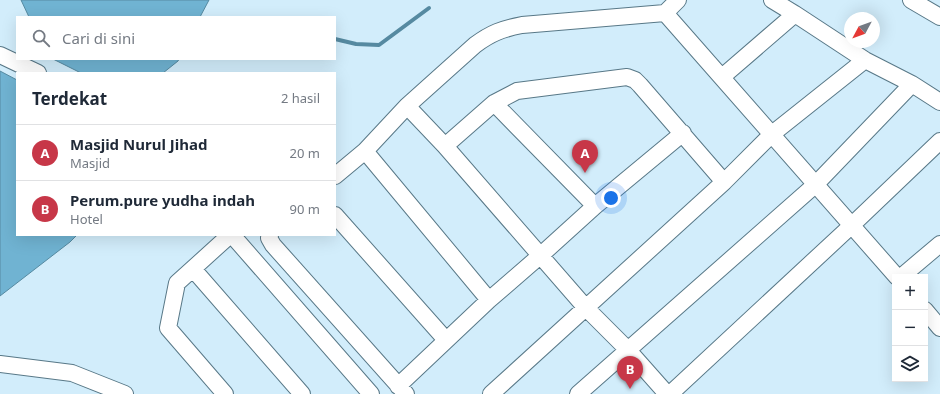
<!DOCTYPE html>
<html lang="id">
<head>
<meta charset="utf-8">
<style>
	body { margin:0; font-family:"Noto Sans",sans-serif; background:#f6f6f7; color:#1f2937 }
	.controls { position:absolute; right:12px; bottom:12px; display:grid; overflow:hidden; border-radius:0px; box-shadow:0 4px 16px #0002 }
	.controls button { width:36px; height:36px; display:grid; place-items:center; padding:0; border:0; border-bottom:1px solid #e0e1e3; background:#fff; color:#1f2937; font:20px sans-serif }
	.compass { position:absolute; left:844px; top:12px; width:36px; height:36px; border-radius:50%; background:#fff; box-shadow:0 4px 16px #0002; rotate:229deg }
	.you { position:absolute; left:611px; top:198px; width:14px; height:14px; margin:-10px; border:3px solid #fff; border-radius:50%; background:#1a73e8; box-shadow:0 0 0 6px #1a73e833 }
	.badge { display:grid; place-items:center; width:26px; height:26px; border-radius:50%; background:#c73748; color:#fff; font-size:13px; font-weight:700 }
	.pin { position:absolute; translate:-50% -33px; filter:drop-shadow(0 1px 2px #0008) }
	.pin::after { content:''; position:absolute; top:21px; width:14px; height:12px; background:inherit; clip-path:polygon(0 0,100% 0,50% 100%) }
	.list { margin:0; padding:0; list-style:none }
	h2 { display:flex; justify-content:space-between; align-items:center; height:52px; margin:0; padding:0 16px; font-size:17px }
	h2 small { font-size:13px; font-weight:400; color:#747a83 }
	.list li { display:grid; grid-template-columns:26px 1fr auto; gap:12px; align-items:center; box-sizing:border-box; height:56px; padding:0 16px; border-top:1px solid #e0e1e3 }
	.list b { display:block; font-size:15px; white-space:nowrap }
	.list p { margin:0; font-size:13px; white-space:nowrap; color:#747a83 }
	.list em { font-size:13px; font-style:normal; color:#747a83 }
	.icon { flex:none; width:22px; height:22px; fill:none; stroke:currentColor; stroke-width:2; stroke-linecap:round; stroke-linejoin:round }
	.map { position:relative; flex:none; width:940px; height:394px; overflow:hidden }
	.search { position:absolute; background:#fff; box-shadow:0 4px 16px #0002; left:16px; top:16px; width:320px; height:44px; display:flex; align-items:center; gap:10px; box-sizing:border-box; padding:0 14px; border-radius:0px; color:#747a83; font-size:15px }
	.panel { position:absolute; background:#fff; box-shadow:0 4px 16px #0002; left:16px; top:72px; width:320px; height:164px; border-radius:0px }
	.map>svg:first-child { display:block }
</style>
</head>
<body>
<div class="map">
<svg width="940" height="394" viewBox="0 0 940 394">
	<rect width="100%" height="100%" fill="#d2edfb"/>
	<path fill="#70b3d2" stroke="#568aa1" d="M21,0H209L200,17H29Z
		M53,59H179L178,61L163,73H81Z
		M0,71L17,80V235H77L70,242L0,296Z"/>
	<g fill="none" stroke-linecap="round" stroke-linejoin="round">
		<path stroke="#568aa1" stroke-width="4" d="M335,39L356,44L379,45L429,8"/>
		<defs>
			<path id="minor" d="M678,0L665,13L897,277
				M772,0L795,14L865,60L912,84L940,102
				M911,0L940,17
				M0,55L38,73
				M722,77L795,14
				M494,103L595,206
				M407,106L445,146L586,308L628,350L667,394
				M445,146L494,103L517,91L627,77L635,80L640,85L724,182
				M365,151L489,300
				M335,176L365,151L407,106L475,45C491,33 502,29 522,25L665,13
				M335,215L446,340
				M232,235L371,394
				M270,235L269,238L273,245L406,394
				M193,269L302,394
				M901,277L940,244
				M925,310L940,328
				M0,364L72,373L125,394
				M398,386L489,300L541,255L595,206L683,133
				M225,394L168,328L177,283L230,235
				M491,394L724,182L772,134L865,60
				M578,394L815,185L912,84
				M670,394L851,226L940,141"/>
		</defs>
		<use href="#minor" stroke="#587887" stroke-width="18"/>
		<use href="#minor" stroke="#fff" stroke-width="16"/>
	</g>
</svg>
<div class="controls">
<button>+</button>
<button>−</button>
<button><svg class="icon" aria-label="layers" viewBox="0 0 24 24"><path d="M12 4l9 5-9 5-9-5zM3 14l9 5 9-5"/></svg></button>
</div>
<svg class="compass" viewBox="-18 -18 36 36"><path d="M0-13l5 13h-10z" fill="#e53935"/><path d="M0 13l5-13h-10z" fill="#747a83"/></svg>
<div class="you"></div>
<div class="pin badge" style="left:585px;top:173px">A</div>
<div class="pin badge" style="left:630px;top:389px">B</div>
<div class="search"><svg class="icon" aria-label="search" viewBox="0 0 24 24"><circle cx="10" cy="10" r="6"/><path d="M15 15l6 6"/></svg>Cari di sini</div>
<section class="panel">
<h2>Terdekat<small>2 hasil</small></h2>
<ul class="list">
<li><span class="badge">A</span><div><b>Masjid Nurul Jihad</b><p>Masjid</p></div><em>20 m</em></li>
<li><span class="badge">B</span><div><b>Perum.pure yudha indah</b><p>Hotel</p></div><em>90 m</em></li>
</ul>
</section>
</div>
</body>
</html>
